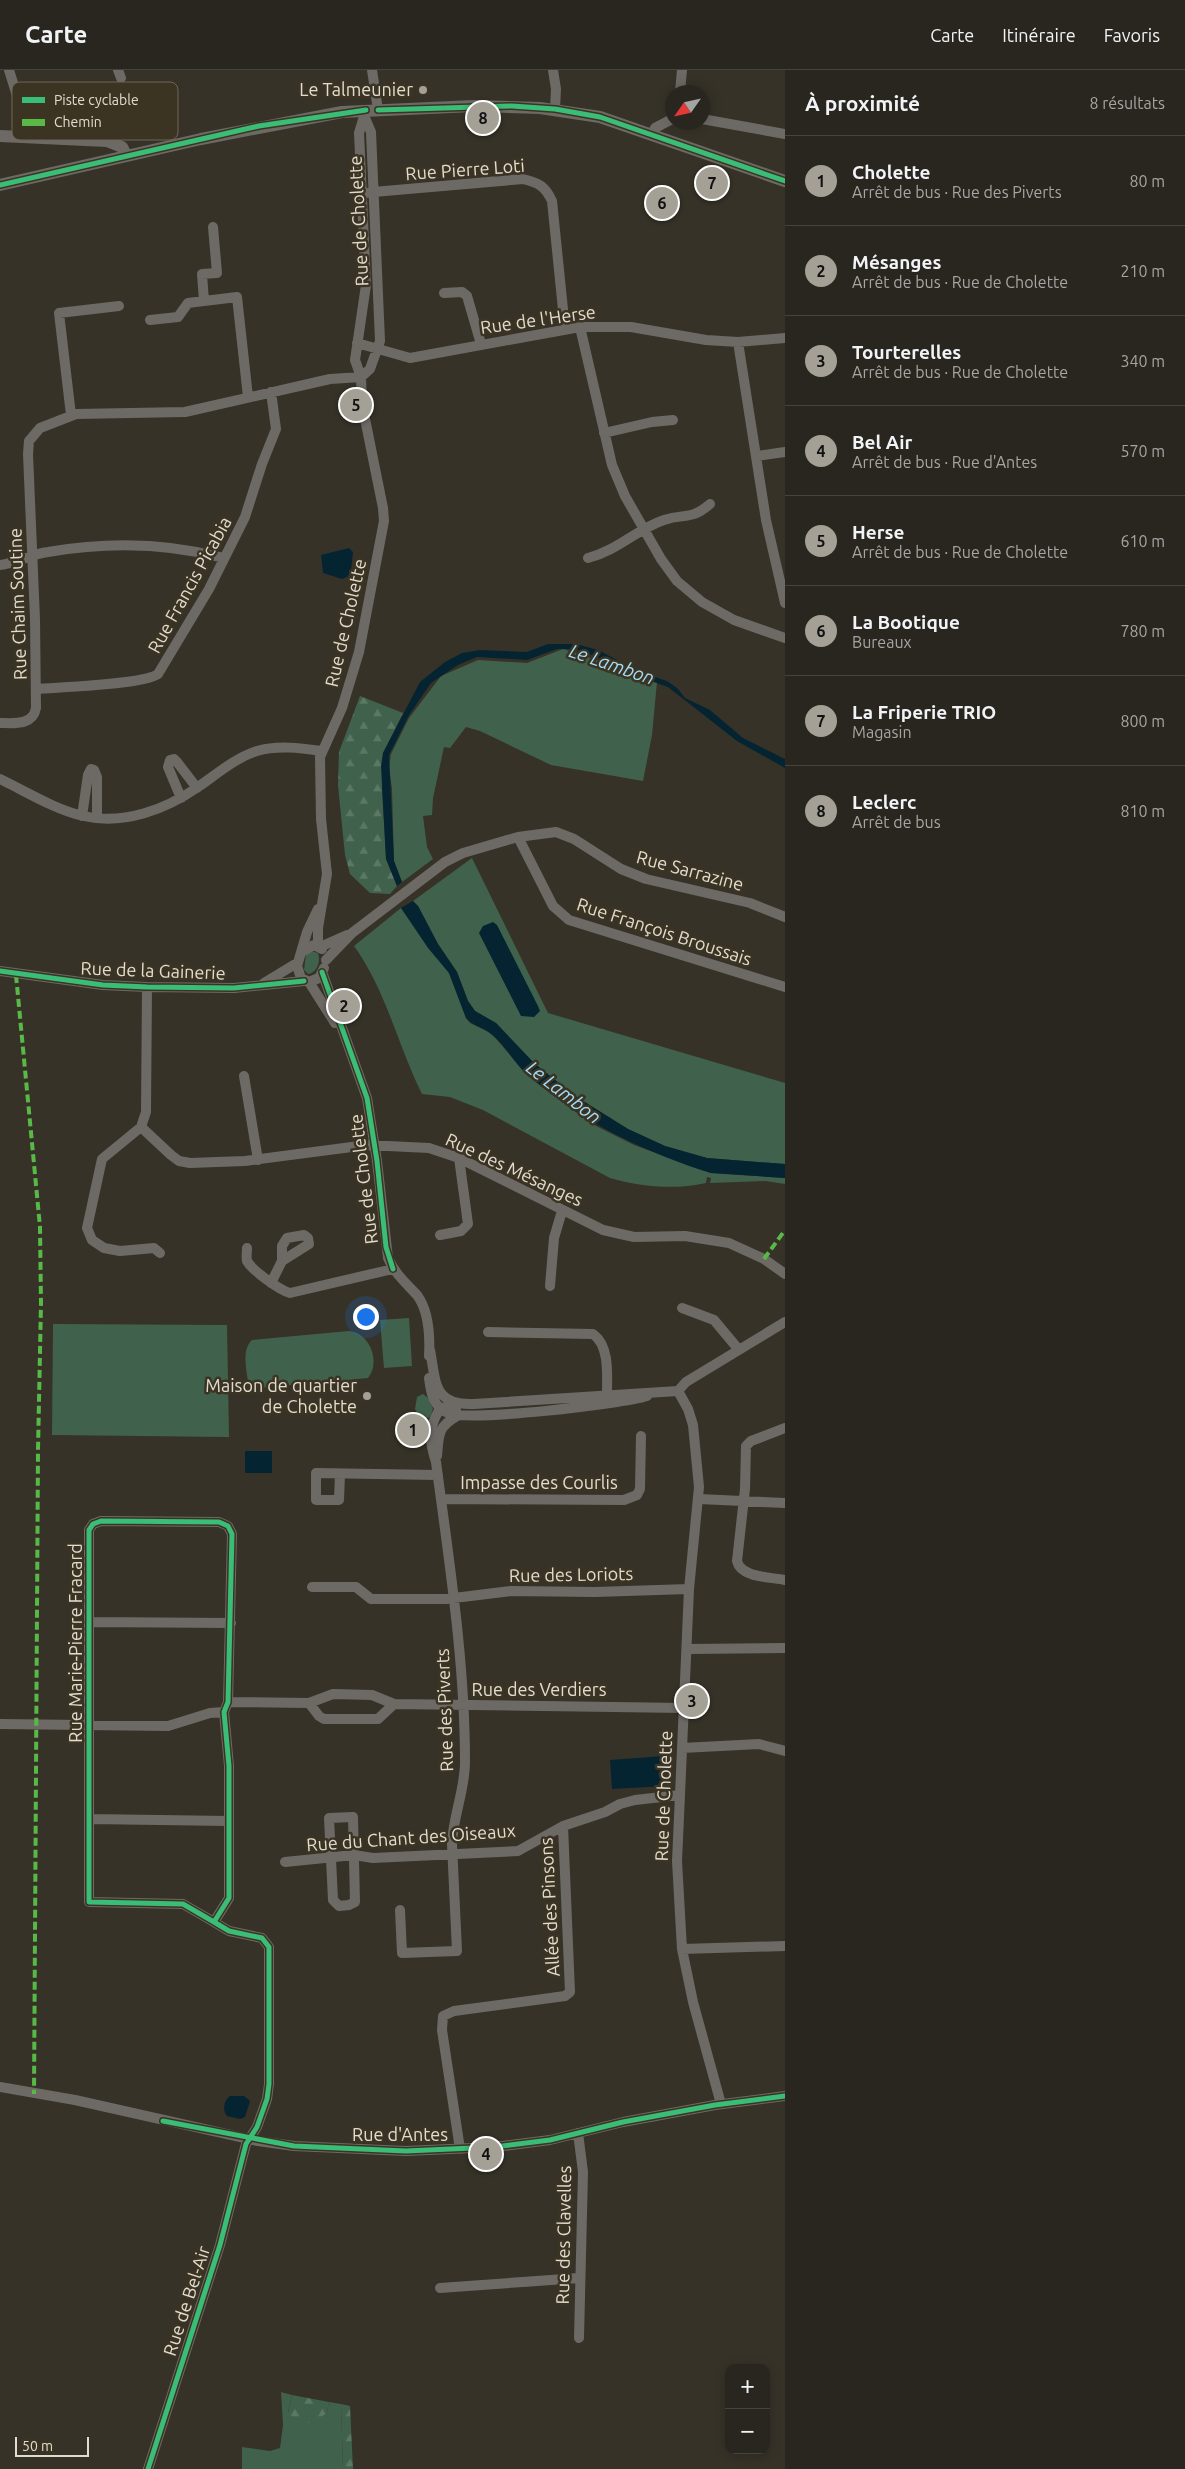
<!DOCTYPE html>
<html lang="fr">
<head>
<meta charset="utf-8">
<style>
	body { margin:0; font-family:Ubuntu,sans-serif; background:#302e27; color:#f1f3f6 }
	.controls { position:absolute; right:15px; bottom:15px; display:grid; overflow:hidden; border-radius:10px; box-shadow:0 2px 12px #0003 }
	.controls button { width:45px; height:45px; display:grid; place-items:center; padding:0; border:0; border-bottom:1px solid #44433c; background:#28261e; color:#f1f3f6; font:25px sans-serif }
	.compass { position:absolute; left:665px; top:15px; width:45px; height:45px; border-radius:50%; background:#28261e; box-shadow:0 2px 12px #0003; rotate:236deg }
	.scale { position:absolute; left:15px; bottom:12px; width:74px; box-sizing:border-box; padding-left:5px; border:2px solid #e1dcd1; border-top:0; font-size:14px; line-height:18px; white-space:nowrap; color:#e1dcd1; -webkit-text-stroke:4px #3c3422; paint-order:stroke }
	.you { position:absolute; left:365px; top:1246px; width:18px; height:18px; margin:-12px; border:4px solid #fff; border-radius:50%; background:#1a73e8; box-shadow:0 0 0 8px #1a73e833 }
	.badge { display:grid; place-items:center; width:32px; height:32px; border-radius:50%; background:#a5a096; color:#111; font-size:16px; font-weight:700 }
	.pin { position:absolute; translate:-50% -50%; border:2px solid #fff; box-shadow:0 1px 5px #0006 }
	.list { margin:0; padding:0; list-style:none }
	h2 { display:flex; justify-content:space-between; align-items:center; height:65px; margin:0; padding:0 20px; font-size:21px }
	h2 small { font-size:16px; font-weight:400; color:#a5a5a4 }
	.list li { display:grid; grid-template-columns:32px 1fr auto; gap:15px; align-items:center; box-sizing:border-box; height:90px; padding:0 20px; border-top:1px solid #44433c }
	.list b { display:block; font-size:19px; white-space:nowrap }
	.list p { margin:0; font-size:16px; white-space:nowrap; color:#a5a5a4 }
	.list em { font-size:16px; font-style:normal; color:#a5a5a4 }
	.map { position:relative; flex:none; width:785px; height:2399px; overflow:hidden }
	header { display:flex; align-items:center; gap:30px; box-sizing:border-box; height:70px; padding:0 25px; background:#28261e; border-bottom:1px solid #44433c }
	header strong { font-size:24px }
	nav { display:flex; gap:28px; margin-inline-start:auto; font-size:18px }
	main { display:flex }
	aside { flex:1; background:#28261e }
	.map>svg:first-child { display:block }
</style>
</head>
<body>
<header>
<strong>Carte</strong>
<nav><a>Carte</a><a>Itinéraire</a><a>Favoris</a></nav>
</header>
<main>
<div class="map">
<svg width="785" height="2399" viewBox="0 0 785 2399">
	<defs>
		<pattern id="forest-firs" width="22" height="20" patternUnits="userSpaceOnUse" patternTransform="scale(1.25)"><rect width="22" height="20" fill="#40624c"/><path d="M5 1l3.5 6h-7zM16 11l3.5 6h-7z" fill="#5b7865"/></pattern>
	</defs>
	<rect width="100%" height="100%" fill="#363228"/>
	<path fill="#40624c" d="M563,579C596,588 625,603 657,612L652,665L643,711L551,695L480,661L466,657L450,678L444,677L433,728L432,745L423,746L427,777L433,789L402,812L394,791L392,719L389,697L391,684L409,648L441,606L478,590L527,593Z
		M472,788L548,943L785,1013V1094L707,1088L665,1076L628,1059L575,1026L534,993L496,953L475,941L468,931L457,902L438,874L418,836L413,831Z
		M401,838L449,903L466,948L470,953L491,963L528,1006L569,1037L592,1054L634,1075L711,1103L785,1108V1114L766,1111L710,1113L711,1108L707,1107L706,1113C674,1120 641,1117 610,1108L483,1040L450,1027L422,1024C398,976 386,920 354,876Z
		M311,881L318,883C321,891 317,903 308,904L304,900L306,884Z
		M409,1248L412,1296L384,1298L380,1250Z
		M53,1254L227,1255L229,1367L52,1365Z
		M349,1261C370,1263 381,1292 368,1308L249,1319C248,1305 240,1281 252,1270Z
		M423,1324L428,1328L433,1339L430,1347L426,1349L419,1346L415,1339L417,1327Z
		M281,2322L292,2325L288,2342H327L329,2332L341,2334L343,2399H242V2377L270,2381L280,2378L283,2355Z"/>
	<path fill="url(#forest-firs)" d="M360,626L403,643L383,683L382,719L386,789L397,816L390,824L370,823L350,804L345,785L338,715L339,682Z
		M292,2325L329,2332L327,2342L314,2354L293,2348L288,2343Z
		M341,2334L350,2336L353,2399H343Z"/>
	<path fill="#052432" d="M349,478L353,482L351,501L347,507L342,509L323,503L321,485Z
		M548,574H576L598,580L642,603L667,611L677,618L685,628L710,640L743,668L785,689V698L737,671L668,617L628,603L595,586L575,579H557L527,590L477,587L458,595L431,613L409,645L389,685L394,791L402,812L397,816L386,789L381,696L383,683L420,612L445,592L462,583L480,580L527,582Z
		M413,831L418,836L438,874L457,902L468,931L475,941L496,953L534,993L575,1026L628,1059L665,1076L707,1088L785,1094V1108L711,1103L701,1100C634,1077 583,1052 529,1006C514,994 506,975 491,964C483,957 473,956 466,948L449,903L428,878L401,838Z
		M493,852L497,855L538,936L540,941L534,947L521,946L479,863L483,856Z
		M245,1381H272V1403H245Z
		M664,1686L666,1716L612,1719L610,1690Z
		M230,2026H244L250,2031L245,2047L240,2049L227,2046C222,2040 224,2030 230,2026Z"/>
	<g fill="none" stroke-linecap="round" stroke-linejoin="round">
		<path stroke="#6d6a66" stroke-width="10" d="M9,0L27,58L26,68
			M118,0L121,8
			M372,0L378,40
			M553,0L556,19L555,39
			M680,22L682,0
			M702,49L785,64
			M652,64L655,58L672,49
			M362,123L523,109C539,113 545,116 552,131L565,259
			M213,157L217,203L202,204L204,231L237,227L248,327
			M444,223L462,222L467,226L481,274
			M150,250L178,247L188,233L204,231
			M580,257L612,395L625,426L661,489L677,511L702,532L734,550L785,568
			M738,272L766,450L785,533
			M357,273L410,288L580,257H631L706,270L738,272L785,268
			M361,307L370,299L380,271L371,62L365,48
			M71,345L59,243L119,236
			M604,363L652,352L673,350
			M757,386L785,382
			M588,488C618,480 637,459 664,450C685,443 690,451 710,434
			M0,495C17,493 31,484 48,482C106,472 167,473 224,488
			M36,619C59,617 143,615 158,604L209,519L245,447L262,394L276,359L271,322
			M0,653C13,653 33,656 36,638L35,549L28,384L29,371L40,358L76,344L185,342L330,309L361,307
			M0,709C27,722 54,739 83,746C124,755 165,740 198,717C217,704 235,688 257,681C278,675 300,678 321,681
			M181,728L168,697L170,690L174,689L177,692L197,718
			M82,746L88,705L91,699L94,700L97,707V748
			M518,767L553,836L569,850L785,917
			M318,839L307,862L297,896L301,908L309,912L319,908L324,898
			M318,876V858L327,804L321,749L320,687L342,638L359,582L384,451L383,438L362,334L361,307L355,290L366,215L359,63L366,40
			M320,877L347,865
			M303,881L314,875L322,879
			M326,890L352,863L445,792L463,783L518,767L556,762L574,769L621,799L646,809L750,833L785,847
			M0,901L103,915L147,917L234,918L304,911
			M322,902L367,1028L377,1091L388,1188C395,1204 406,1213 417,1225C429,1241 430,1267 429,1286
			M309,912L335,953
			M264,913L297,893
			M147,917L146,1042L141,1057L102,1089L87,1158L92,1170L104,1178L120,1181L154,1178L160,1183
			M244,1006L258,1090
			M141,1057L171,1085L179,1091L190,1093L245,1091L367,1075L429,1078L459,1088L603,1160L634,1167L685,1166L729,1173L764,1189L785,1204
			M440,1165L461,1161L468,1154L459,1088
			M247,1178C247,1182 246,1187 247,1191C252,1200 279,1220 290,1223L393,1199
			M271,1213L282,1191L309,1174L308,1168L304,1165L287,1168L282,1176V1191
			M550,1216L554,1168L562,1141
			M682,1238L714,1250L739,1280
			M488,1262L593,1264C610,1276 607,1305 607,1324
			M430,1280C436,1312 433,1336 474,1334L678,1321L688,1339L693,1355L699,1417L689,1519L680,1725L677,1791L682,1879L693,1932L721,2034
			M429,1308C431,1323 433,1337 448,1343C468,1352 622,1334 647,1326
			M678,1321L686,1312L785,1252
			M785,1358L751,1371L746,1376L745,1419L737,1491C741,1508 771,1507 785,1510
			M437,1386C439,1366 437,1357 457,1346
			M340,1404L339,1430H316V1403L438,1405
			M441,1429L624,1430L637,1425L640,1419L641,1366
			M699,1429L785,1433
			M312,1517H356L371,1529H446L511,1521L595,1522L689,1519
			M90,1552L231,1553
			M687,1579L785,1578
			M228,1632L309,1633L333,1624L372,1625L394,1634L684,1638
			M309,1633L319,1646L324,1649H378L394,1634
			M0,1654L168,1656L210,1643L224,1642
			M682,1678L759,1674L785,1681
			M353,1747L355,1832L349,1835L339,1836L333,1830L329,1748Z
			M90,1749L229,1751
			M285,1792L354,1785L373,1788L518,1781L563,1756L605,1742L620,1734L635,1730L680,1725
			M400,1840L402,1883L457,1881L452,1774C453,1746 465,1720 465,1692C465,1591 449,1491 436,1392C429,1371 428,1357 440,1339L446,1337L456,1340
			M682,1879L785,1876
			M0,2017L75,2030L258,2071L294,2076L406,2081L495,2077L550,2070L623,2052L715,2035L785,2026
			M578,2063L583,2102L579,2268
			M460,2079L442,1960L443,1946L454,1941L565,1926L570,1922L563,1756
			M440,2218L579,2208
			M148,2399L220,2175L246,2074L257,2057L267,2029L269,2014V1877L262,1868L229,1861L214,1852L229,1828V1696L224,1642L228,1632L232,1464L228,1456L219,1452L101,1451L93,1454L89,1460V1832L183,1834L214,1852"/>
		<path stroke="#6d6964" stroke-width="12" d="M0,66L107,71L122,77L126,85
			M0,115L201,69L342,42L474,36L540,38L600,47L785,111"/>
		<path stroke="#58b947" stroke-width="4" stroke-dasharray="8 4" stroke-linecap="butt" d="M16,905L40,1157L41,1233L38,1380L34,2024
			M764,1189L785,1160"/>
		<defs>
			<path id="cycleway" d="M378,40L512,36L555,39L600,47L785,111
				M0,115L259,56L366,40
				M0,901L103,915L147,917L234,918L304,911
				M322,902L367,1028L377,1091L386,1177L393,1199
				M163,2051L294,2076L406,2081L495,2077L550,2070L623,2052L715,2035L785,2026
				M148,2399L220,2175L246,2074L257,2057L267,2029L269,2014V1877L262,1868L229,1861L214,1852L229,1828V1696L224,1642L228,1632L232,1464L228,1456L219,1452L101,1451L93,1454L89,1460V1832L183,1834L214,1852"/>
		</defs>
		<use href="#cycleway" stroke="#3c3422" stroke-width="8"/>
		<use href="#cycleway" stroke="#3abd76" stroke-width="5"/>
	</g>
	<g fill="#a5a096" stroke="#3c3422" stroke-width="2">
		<circle cx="423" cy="20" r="5"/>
		<circle cx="367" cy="1326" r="5"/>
	</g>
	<g text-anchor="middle" stroke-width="5" stroke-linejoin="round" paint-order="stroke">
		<g font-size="18" fill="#e1dcd1" stroke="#3c3422" text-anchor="end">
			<text x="413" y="26">Le Talmeunier</text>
			<text x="357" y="1322">Maison de quartier<tspan x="357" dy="21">de Cholette</tspan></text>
		</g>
		<g font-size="18" fill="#e1dcd1" stroke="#3c3422">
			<text transform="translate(465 100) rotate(-4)" y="6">Rue Pierre Loti</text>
			<text transform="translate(359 151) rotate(-93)" y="6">Rue de Cholette</text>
			<text transform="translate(538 250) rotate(-8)" y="6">Rue de l'Herse</text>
			<text transform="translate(190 515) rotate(-61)" y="6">Rue Francis Picabia</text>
			<text transform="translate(18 534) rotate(-92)" y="6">Rue Chaim Soutine</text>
			<text transform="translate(346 553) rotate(-77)" y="6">Rue de Cholette</text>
			<text transform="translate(690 801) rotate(15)" y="6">Rue Sarrazine</text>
			<text transform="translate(664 862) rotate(18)" y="6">Rue François Broussais</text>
			<text transform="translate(153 901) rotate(2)" y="6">Rue de la Gainerie</text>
			<text transform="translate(514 1100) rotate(25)" y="6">Rue des Mésanges</text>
			<text transform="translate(364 1109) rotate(-97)" y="6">Rue de Cholette</text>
			<text x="539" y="1419">Impasse des Courlis</text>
			<text transform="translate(571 1505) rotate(-1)" y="6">Rue des Loriots</text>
			<text transform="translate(76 1573) rotate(-90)" y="6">Rue Marie-Pierre Fracard</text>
			<text x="539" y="1626">Rue des Verdiers</text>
			<text transform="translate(445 1640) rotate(-92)" y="6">Rue des Piverts</text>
			<text transform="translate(664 1726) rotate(-88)" y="6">Rue de Cholette</text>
			<text transform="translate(411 1768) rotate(-4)" y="6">Rue du Chant des Oiseaux</text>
			<text transform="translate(550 1837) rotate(-93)" y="6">Allée des Pinsons</text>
			<text x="400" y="2071">Rue d'Antes</text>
			<text transform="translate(564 2165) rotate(-89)" y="6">Rue des Clavelles</text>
			<text transform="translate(187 2231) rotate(-72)" y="6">Rue de Bel-Air</text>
		</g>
		<g font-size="19" font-style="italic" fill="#a1dbfa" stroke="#3c3422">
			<text transform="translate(612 594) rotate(19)" y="7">Le Lambon</text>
			<text transform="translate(564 1022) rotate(38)" y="7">Le Lambon</text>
		</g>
	</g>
	<rect x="12" y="12" width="166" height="58" rx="8" fill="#3c3422" stroke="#6e6657" stroke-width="1"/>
	<rect x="22" y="27" width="23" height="6" fill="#3abd76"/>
	<rect x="22" y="49" width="23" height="7" fill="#58b947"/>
	<g font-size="14" fill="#e1dcd1">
		<text x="54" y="35">Piste cyclable</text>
		<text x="54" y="57">Chemin</text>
	</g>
</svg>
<div class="controls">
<button>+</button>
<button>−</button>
</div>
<svg class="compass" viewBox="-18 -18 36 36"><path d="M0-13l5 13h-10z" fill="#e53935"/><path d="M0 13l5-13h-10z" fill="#a5a5a4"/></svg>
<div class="scale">50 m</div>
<div class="you"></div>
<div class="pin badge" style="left:413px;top:1360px">1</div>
<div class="pin badge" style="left:344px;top:936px">2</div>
<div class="pin badge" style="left:692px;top:1631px">3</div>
<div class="pin badge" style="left:486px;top:2084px">4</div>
<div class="pin badge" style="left:356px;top:335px">5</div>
<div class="pin badge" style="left:662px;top:133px">6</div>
<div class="pin badge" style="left:712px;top:113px">7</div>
<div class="pin badge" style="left:483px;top:48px">8</div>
</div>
<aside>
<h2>À proximité<small>8 résultats</small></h2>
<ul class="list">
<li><span class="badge">1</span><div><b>Cholette</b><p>Arrêt de bus · Rue des Piverts</p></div><em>80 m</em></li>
<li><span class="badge">2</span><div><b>Mésanges</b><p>Arrêt de bus · Rue de Cholette</p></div><em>210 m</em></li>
<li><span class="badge">3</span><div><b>Tourterelles</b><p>Arrêt de bus · Rue de Cholette</p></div><em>340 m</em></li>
<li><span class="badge">4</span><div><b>Bel Air</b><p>Arrêt de bus · Rue d'Antes</p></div><em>570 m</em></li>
<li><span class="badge">5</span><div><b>Herse</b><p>Arrêt de bus · Rue de Cholette</p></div><em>610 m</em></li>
<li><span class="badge">6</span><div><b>La Bootique</b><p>Bureaux</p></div><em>780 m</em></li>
<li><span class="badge">7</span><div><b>La Friperie TRIO</b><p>Magasin</p></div><em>800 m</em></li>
<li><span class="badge">8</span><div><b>Leclerc</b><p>Arrêt de bus</p></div><em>810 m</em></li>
</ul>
</aside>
</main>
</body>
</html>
